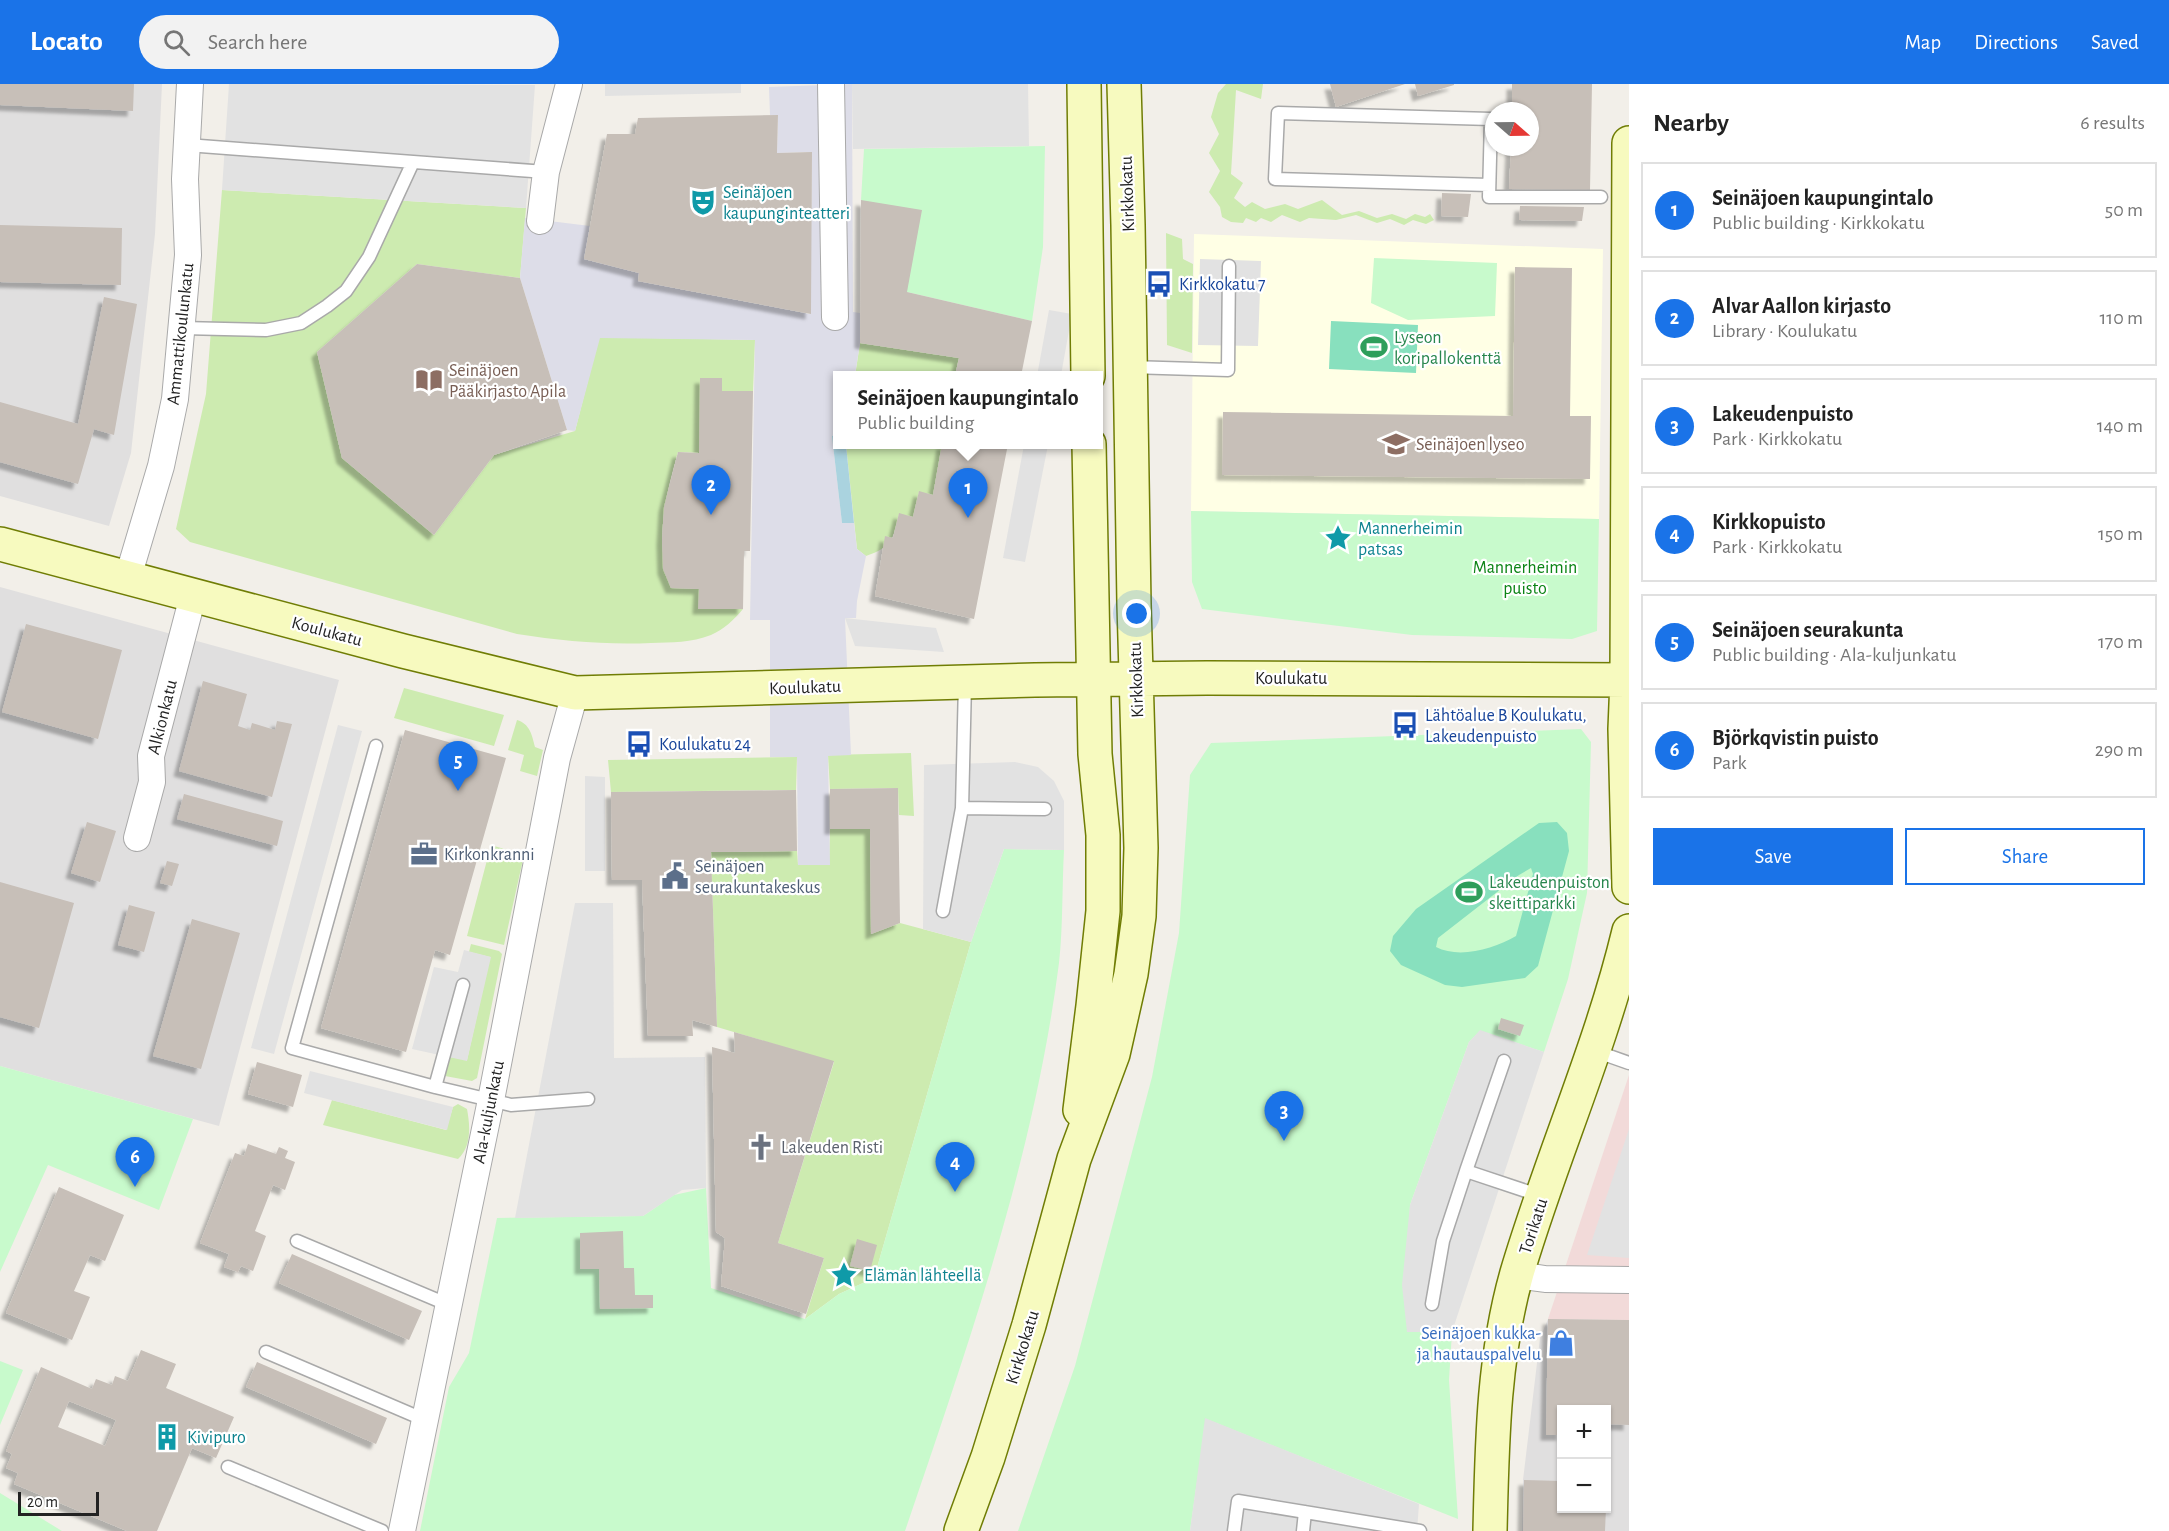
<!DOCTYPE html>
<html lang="en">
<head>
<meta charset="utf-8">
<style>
	body { margin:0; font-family:"Alegreya Sans",sans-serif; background:#f2f2f2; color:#222 }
	.controls { position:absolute; right:18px; bottom:18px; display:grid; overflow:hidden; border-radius:0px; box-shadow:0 2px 4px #0004 }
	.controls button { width:54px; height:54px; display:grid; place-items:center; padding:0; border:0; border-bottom:2px solid #e0e0e0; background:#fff; color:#222; font:30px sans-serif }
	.compass { position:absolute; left:1485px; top:18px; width:54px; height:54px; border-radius:50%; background:#fff; box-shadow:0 2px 4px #0004; rotate:110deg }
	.scale { position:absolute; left:18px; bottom:15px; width:81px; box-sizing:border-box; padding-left:6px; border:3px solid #222; border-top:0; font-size:16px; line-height:21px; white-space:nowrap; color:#222; -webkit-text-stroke:4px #fff; paint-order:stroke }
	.you { position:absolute; left:1137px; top:530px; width:21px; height:21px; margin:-15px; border:4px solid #fff; border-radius:50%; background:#1a73e8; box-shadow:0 0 0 9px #1a73e833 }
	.badge { display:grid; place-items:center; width:39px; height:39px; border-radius:50%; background:#1a73e8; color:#fff; font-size:20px; font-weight:700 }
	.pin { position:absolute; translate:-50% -50px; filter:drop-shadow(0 2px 3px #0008) }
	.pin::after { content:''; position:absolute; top:32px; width:21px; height:18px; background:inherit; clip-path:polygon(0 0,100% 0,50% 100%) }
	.popup { position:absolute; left:833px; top:287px; width:270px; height:78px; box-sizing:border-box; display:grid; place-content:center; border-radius:0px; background:#fff; filter:drop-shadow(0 2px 4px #0005); font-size:20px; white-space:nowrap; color:#767676 }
	.popup b { font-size:22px; color:#222 }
	.popup::after { content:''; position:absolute; left:50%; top:100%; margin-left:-12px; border:12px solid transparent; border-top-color:#fff }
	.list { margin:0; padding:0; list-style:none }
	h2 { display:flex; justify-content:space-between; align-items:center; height:78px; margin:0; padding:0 24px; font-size:26px }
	h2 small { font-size:20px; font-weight:400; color:#767676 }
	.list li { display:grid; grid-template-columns:39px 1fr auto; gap:18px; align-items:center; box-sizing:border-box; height:96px; margin:0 12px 12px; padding:0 12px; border:2px solid #e0e0e0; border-radius:0px }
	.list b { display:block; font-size:22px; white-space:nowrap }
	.list p { margin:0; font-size:20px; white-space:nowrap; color:#767676 }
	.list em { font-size:20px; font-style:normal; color:#767676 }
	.actions { display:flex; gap:12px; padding:18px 24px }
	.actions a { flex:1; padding:14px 0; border:2px solid #1a73e8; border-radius:0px; text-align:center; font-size:21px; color:#1a73e8 }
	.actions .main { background:#1a73e8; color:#fff }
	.icon { flex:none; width:33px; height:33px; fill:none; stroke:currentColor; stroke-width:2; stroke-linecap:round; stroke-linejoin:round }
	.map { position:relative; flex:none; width:1629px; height:1447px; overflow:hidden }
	header { display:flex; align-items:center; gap:36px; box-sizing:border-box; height:84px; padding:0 30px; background:#1a73e8; color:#fff }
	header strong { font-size:28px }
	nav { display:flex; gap:33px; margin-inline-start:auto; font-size:21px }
	.search { width:420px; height:54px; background:#f2f2f2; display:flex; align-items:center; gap:15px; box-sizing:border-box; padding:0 21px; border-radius:33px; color:#767676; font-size:22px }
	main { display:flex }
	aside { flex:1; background:#fff }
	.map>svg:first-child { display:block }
</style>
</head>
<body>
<header>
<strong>Locato</strong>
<div class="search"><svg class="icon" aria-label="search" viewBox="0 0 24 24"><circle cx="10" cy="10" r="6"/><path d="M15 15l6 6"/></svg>Search here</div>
<nav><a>Map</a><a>Directions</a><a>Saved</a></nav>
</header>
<main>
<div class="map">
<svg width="1629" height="1447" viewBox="0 0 1629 1447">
	<defs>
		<filter id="shadow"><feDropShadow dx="-5.5" dy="5.5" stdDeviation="1.5" flood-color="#0004"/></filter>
	</defs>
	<rect width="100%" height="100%" fill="#f2efe9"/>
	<path fill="#e0dfdf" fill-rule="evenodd" d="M0,0H162L155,150L131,369L109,442L0,412Z
		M0,503L339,596L219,1042L0,982Z
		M1548,1235L1629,1236V1447H1522L1523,1396L1540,1254ZM1562,1326H1606V1424H1562Z"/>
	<path fill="#f2dad9" d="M1629,991V1236L1548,1235Z"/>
	<path fill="#ffffe5" d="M1194,150L1603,165L1599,435L1191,427Z"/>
	<path fill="#cdebb0" d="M1226,0H1263L1261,15L1236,6L1231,90L1243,99L1234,114L1245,123L1252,118L1265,125L1285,120L1298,125L1322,116L1342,131L1359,127L1377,134L1392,130L1406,135L1415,130L1425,133L1430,130L1434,136L1426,140L1413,136L1404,141L1390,135L1377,139L1356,131L1336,136L1309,134L1300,138L1282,131L1271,138L1261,134L1256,138L1246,134L1243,139L1231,138L1222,133L1220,123L1209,108L1220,87L1209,69L1219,50L1211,33L1218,9Z
		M222,106L526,124L520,194L417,180L317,268L342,374L434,451L494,371L575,347L599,253L755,256L753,307H722V294L699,369L678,368C665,412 654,460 671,504L699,505V525H743C735,535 723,546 711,551C691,559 672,558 651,559C606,561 562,557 517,550L190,458L176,445L206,310Z
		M1166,149L1182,155L1183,175L1193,180L1192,269L1167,261Z
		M860,259L959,274L955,291L855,292Z
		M846,361H942L933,411L919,408L913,433L899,430C893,455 892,463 866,472L857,465Z
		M404,604L504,631L494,662L394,634Z
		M517,636C530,640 532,651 535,663L543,666L537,692L520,687L524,671L508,666Z
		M911,669L914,732L899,731L898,704L830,705L828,671Z
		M797,673L796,706L611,708L608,676Z
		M830,745H870L871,850L900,839L971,858L874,1194L839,1210L805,1235L824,1174L778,1159L834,978L717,943L711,768L797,767L798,781H829Z
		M491,761L524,771L504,861L467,852Z
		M471,860L499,867L502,870L477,994L472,997L445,992L442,987L445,972L467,976L490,873L469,868Z
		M332,1016L446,1046L453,1023L458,1020L467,1025C470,1041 472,1062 458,1075L323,1041Z"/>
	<path fill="#c8facc" d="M1045,62L1043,163L1032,237L907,208L861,116L864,65Z
		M1374,174L1497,179L1495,232L1408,236L1371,219Z
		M1191,427L1599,435L1597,547L1572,555L1412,551L1202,525L1192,498Z
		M1581,645L1591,658L1587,809L1568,895L1544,968L1480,947L1469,958L1410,1121L1407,1248H1452L1449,1296L1458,1435L1206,1335L1190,1447H1018L1075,1282L1152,993L1179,849L1190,691L1211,659Z
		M1004,765L1064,766C1062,803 1063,842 1059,879C1034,1074 968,1262 905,1447H420L449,1303L469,1269L497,1134L643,1132L674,1111L706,1104L711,1204L805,1235L839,1210L874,1194L971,858Z
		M0,982L193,1035L159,1126L48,1081L0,1188Z
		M0,1277L23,1286L0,1341Z
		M0,1409L62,1447H0Z"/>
	<path fill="#88e0be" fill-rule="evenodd" d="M1331,237L1418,241L1416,289L1329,285Z
		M1557,738L1567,749L1569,767L1538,882L1525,894L1462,903L1445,901L1401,881L1390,867L1393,852L1416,825L1539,739ZM1531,784L1533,790L1516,852C1494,865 1459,875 1436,863L1438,854L1519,791Z"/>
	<path fill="#e2e2e2" d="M229,0L535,1L526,124L222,106Z
		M605,0H741V9L605,12Z
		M852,0H1028L1029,62L853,65Z
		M1200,175L1261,177L1258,262L1198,261Z
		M1049,226L1072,230L1061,291L1037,292Z
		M1024,361H1048L1025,478L1003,474Z
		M845,534L936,544L944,568L855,562Z
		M338,641L362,647L274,970L251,964Z
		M1015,678L1038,683L1054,697L1064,717V766L1004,765L971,858L923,845L924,681Z
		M585,692L605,693V787H585Z
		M575,819H613L614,974L705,973L706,1104L682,1106L643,1132L515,1134Z
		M464,866L491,873L467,977L412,965L434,883L458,888Z
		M1480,946L1544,968L1452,1248H1407L1402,1201L1410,1121L1469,958Z
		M310,987L453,1023L447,1046L304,1009Z
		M1629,1045V1174L1587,1171Z
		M1205,1334L1419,1420L1417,1447H1190Z"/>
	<path fill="#dddde8" d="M852,0L853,228L860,229V259L855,291L838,292L837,351L832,352L842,439H854L857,465L866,472L857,517L856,534H845L851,671L828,672L830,781H798L797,673H770V536H750L755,256L600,254L575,347L567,346L520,194L525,134L590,142L584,175L639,189L638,197L810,230L812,68L777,69L778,31H770L769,3Z"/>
	<path fill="#aad3df" d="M837,351L838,360L846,361L854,439H842L832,352Z"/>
	<path fill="#c7bfb8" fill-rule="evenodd" filter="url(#shadow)" d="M0,0H134L133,27L0,21Z
		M1330,0H1405L1336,23Z
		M1415,0H1454V1L1418,12Z
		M1512,0H1592L1590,106L1509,105L1511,63H1530V27H1512Z
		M778,31L777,69L812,68L811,230L638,197L639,189L584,175L607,50H635L638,34Z
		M1442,109L1471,110L1468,133L1441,132Z
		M861,116L922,126L907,208L1032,237L1021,292H955L959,274L860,259Z
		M1520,122L1584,123L1582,137L1519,136Z
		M0,141L122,144L121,201L0,198Z
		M417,180L520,194L567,346L494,371L434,451L342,374L317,268Z
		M1515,183L1572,184L1570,332H1591L1590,395L1222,391L1223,328L1513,332Z
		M104,213L137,220L114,351L94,345L78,400L0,378V318L78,340Z
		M700,294H722V307H753L750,467H744L743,525H698L699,505L671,504L663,485L662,456L664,423L678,368L699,369Z
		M942,360H1008L974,535L875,512L885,452L893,454L899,429L913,433L919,407L933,411Z
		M26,540L122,566L98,655L2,628Z
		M203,597L247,610L238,642L250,646L252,639L275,646L277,637L292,640L272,713L179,687Z
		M405,646L506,674L450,871L435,866L406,968L321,944Z
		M898,704L900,839L871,850L870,745H830V705Z
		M796,706L797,767L711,768L717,943L692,936L693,952H648L642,796H612L611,708Z
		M184,710L283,737L277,762L177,735Z
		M87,738L116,747L100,798L71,789Z
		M167,777L179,780L172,802L160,799Z
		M0,798L74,819L39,944L0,933Z
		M129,821L155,828L144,868L118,861Z
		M192,835L240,849L201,985L153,972Z
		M1501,934L1524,941L1520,952L1498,945Z
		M734,948L834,977L778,1159L824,1174L806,1230L721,1202L725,1154L716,1148L712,963L735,969Z
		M257,978L302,991L293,1023L248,1010Z
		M248,1060L276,1070L279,1063L288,1067L285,1074L295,1078L285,1106L273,1101L255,1147L266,1152L253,1187L241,1182L238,1188L224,1183L229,1170L200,1159L235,1069L244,1072Z
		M59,1103L124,1131L105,1177L90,1171L74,1207L90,1213L72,1256L6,1229Z
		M623,1147L624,1184H634L635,1211H653V1224L600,1225L599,1185H580V1149Z
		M857,1155L877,1161L870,1187L850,1182Z
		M292,1170L422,1227L409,1256L279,1199Z
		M1548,1235L1629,1236V1341L1606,1340V1326H1562V1351H1546Z
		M141,1266L176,1280L166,1304L234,1333L216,1374L192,1364L157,1447H127L14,1400L18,1389L6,1384L12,1370L6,1367L41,1283L92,1305L96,1295L112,1301L115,1292L128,1297ZM69,1317L116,1336L105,1362L58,1343Z
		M257,1278L387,1334L376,1360L246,1303Z
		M1524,1396L1562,1397V1424H1606L1605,1447H1523Z"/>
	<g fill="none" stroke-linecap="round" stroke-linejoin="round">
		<defs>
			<path id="lane" d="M187,61L546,88
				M1489,101L1275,95L1278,29L1491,35L1489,113H1601
				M182,244L266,246L301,239L327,222L346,207L369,173L413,78
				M1130,283L1228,286L1229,182
				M376,662L292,964L435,1003L511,1021L588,1015
				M962,724L1045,725
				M943,827L962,724L965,599
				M1595,967L1629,979
				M435,1003L463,901
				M1466,1087L1504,977
				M297,1157L449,1221
				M1432,1220L1443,1157L1466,1087L1541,1112
				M266,1268L425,1336
				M228,1383L382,1447
				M1234,1447L1238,1417L1420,1447
				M1303,1447L1305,1428"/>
			<path id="street" d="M831,0L835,233
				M540,137L546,88L569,0
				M128,493L161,382L175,315L188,171L185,95L190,0
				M137,754L152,698L151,672L193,512
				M1517,1191L1545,1195L1629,1196
				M402,1447L491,1016L557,674L575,609"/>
			<path id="secondary" d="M1084,0L1088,292
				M1629,59L1627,596L1625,645L1629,803
				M0,460L403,567L575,609L1035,596L1207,594L1629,596
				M1080,1026L1093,922L1103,827V751L1095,670L1089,360
				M961,1447L988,1373L1029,1241L1074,1075L1113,970L1131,890L1139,832L1141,764L1134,520L1128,141L1124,0
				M1490,1447C1492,1361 1493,1273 1517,1189C1551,1074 1601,964 1629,847"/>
		</defs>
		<use href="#lane" stroke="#a9a9a9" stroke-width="15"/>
		<use href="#street" stroke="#a9a9a9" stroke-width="28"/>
		<use href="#secondary" stroke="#707d05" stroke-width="36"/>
		<use href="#lane" stroke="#fff" stroke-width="12"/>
		<use href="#street" stroke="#fff" stroke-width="26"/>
		<use href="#secondary" stroke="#f7fabf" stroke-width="33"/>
	</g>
	<defs>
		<symbol id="theatre-bare" viewBox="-9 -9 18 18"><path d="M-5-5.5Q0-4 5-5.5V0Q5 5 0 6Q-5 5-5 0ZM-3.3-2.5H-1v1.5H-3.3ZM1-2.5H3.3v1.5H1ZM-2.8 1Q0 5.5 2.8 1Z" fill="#0f9aa8" stroke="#fff" stroke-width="2.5" paint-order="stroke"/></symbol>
		<symbol id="bus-bare" viewBox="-9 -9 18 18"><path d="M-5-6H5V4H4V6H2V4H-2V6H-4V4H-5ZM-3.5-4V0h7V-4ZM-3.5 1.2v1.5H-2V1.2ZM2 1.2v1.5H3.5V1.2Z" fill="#1a4fb4" stroke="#fff" stroke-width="2.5" paint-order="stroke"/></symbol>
		<symbol id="stadium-bare" viewBox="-9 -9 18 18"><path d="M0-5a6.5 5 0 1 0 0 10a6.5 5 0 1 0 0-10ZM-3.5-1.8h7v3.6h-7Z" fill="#2e9e5b" stroke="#fff" stroke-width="2.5" paint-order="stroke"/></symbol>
		<symbol id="library-bare" viewBox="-9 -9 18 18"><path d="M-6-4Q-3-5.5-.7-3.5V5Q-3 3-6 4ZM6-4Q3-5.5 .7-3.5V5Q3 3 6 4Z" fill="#8d6e63" stroke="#fff" stroke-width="2.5" paint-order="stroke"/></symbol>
		<symbol id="school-bare" viewBox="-9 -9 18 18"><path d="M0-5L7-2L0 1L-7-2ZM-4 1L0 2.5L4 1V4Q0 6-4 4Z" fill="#8d6e63" stroke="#fff" stroke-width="2.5" paint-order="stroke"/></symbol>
		<symbol id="sight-bare" viewBox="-9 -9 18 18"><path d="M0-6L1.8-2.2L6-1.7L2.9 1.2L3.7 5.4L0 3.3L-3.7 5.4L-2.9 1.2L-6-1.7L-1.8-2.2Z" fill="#0f9aa8" stroke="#fff" stroke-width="2.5" paint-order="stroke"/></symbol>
		<symbol id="office-bare" viewBox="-9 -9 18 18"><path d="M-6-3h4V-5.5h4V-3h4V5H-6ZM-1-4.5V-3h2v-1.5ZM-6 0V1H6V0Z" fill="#5c6f8a" stroke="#fff" stroke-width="2.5" paint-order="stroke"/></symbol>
		<symbol id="civic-bare" viewBox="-9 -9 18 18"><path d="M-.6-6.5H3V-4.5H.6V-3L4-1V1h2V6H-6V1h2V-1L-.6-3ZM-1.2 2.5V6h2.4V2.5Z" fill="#5c6f8a" stroke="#fff" stroke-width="2.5" paint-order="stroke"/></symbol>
		<symbol id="church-bare" viewBox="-9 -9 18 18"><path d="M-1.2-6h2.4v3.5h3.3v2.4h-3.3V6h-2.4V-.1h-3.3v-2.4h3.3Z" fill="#6b7280" stroke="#fff" stroke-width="2.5" paint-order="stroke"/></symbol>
		<symbol id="shop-bare" viewBox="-9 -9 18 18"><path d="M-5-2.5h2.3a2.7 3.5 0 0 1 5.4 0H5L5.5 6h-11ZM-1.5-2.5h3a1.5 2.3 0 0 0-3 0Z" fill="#3f7fe0" stroke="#fff" stroke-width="2.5" paint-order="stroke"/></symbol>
		<symbol id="building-bare" viewBox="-9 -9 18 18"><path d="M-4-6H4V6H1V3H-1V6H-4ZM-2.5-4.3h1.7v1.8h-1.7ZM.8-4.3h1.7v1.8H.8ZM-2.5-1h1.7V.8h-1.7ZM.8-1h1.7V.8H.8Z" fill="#0f9aa8" stroke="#fff" stroke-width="2.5" paint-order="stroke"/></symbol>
	</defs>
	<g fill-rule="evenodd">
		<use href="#theatre-bare" x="684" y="99" width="38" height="38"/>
		<use href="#bus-bare" x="1140" y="181" width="38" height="38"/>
		<use href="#stadium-bare" x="1355" y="244" width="38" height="38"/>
		<use href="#library-bare" x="410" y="277" width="38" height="38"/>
		<use href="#school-bare" x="1377" y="341" width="38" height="38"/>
		<use href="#sight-bare" x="1319" y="435" width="38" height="38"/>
		<use href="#bus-bare" x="1386" y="622" width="38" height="38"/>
		<use href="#bus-bare" x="620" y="641" width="38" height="38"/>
		<use href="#office-bare" x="405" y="751" width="38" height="38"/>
		<use href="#civic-bare" x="656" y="773" width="38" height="38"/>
		<use href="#stadium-bare" x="1450" y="789" width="38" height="38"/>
		<use href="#church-bare" x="742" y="1044" width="38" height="38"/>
		<use href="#sight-bare" x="825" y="1172" width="38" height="38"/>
		<use href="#shop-bare" x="1542" y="1240" width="38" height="38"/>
		<use href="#building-bare" x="148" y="1334" width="38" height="38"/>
	</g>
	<g text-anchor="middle" stroke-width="4.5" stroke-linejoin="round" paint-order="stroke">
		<g font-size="18" fill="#0d838f" stroke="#fff" text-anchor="start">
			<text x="723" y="114">Seinäjoen<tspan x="723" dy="21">kaupunginteatteri</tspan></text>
			<text x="1358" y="450">Mannerheimin<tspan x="1358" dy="21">patsas</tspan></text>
			<text x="864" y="1197">Elämän lähteellä</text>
			<text x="187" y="1359">Kivipuro</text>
		</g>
		<g font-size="18" fill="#222" stroke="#fff">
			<text transform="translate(1127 110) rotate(-92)" y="6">Kirkkokatu</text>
			<text transform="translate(180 250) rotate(-84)" y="6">Ammattikoulunkatu</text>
			<text transform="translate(327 547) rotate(15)" y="6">Koulukatu</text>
			<text x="1291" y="600">Koulukatu</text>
			<text transform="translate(1136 596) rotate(-92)" y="6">Kirkkokatu</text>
			<text transform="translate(805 603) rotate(-2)" y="6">Koulukatu</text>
			<text transform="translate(162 633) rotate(-76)" y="6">Alkionkatu</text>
			<text transform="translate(488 1028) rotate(-79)" y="6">Ala-kuljunkatu</text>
			<text transform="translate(1533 1142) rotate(-72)" y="6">Torikatu</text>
			<text transform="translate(1022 1263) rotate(-73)" y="6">Kirkkokatu</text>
		</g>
		<g font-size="18" fill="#164399" stroke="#fff" text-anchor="start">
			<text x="1179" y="206">Kirkkokatu 7</text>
			<text x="1425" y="637">Lähtöalue B Koulukatu,<tspan x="1425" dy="21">Lakeudenpuisto</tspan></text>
			<text x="659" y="666">Koulukatu 24</text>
		</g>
		<g font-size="18" fill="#27864d" stroke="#fff" text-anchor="start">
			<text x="1394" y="259">Lyseon<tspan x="1394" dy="21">koripallokenttä</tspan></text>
			<text x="1489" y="804">Lakeudenpuiston<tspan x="1489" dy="21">skeittiparkki</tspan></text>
		</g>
		<g font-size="18" fill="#785e54" stroke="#fff" text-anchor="start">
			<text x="449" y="292">Seinäjoen<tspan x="449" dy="21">Pääkirjasto Apila</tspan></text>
			<text x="1416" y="366">Seinäjoen lyseo</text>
		</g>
		<g font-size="18" fill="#0c8416" stroke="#fff">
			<text x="1525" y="489">Mannerheimin<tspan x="1525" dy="21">puisto</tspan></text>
		</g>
		<g font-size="18" fill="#4e5e75" stroke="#fff" text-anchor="start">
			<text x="444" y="776">Kirkonkranni</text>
			<text x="695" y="788">Seinäjoen<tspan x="695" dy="21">seurakuntakeskus</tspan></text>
		</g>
		<g font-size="18" fill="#5b616d" stroke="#fff" text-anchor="start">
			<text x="781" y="1069">Lakeuden Risti</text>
		</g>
		<g font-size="18" fill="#366cbe" stroke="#fff" text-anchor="end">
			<text x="1541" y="1255">Seinäjoen kukka-<tspan x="1541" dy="21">ja hautauspalvelu</tspan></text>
		</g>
	</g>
</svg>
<div class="controls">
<button>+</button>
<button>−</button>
</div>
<svg class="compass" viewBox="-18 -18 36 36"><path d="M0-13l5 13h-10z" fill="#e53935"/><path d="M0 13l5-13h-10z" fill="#767676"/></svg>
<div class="scale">20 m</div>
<div class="you"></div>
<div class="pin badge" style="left:968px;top:434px">1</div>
<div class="popup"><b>Seinäjoen kaupungintalo</b>Public building</div>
<div class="pin badge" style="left:711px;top:431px">2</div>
<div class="pin badge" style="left:1284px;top:1057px">3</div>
<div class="pin badge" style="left:955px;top:1108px">4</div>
<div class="pin badge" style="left:458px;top:707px">5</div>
<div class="pin badge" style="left:135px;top:1103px">6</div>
</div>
<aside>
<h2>Nearby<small>6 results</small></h2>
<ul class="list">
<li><span class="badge">1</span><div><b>Seinäjoen kaupungintalo</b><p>Public building · Kirkkokatu</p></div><em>50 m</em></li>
<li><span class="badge">2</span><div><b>Alvar Aallon kirjasto</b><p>Library · Koulukatu</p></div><em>110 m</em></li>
<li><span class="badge">3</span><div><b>Lakeudenpuisto</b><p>Park · Kirkkokatu</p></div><em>140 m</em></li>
<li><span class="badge">4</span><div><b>Kirkkopuisto</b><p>Park · Kirkkokatu</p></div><em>150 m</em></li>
<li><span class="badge">5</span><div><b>Seinäjoen seurakunta</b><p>Public building · Ala-kuljunkatu</p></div><em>170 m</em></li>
<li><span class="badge">6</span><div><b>Björkqvistin puisto</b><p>Park</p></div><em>290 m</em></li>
</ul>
<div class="actions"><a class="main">Save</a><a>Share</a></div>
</aside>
</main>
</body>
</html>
